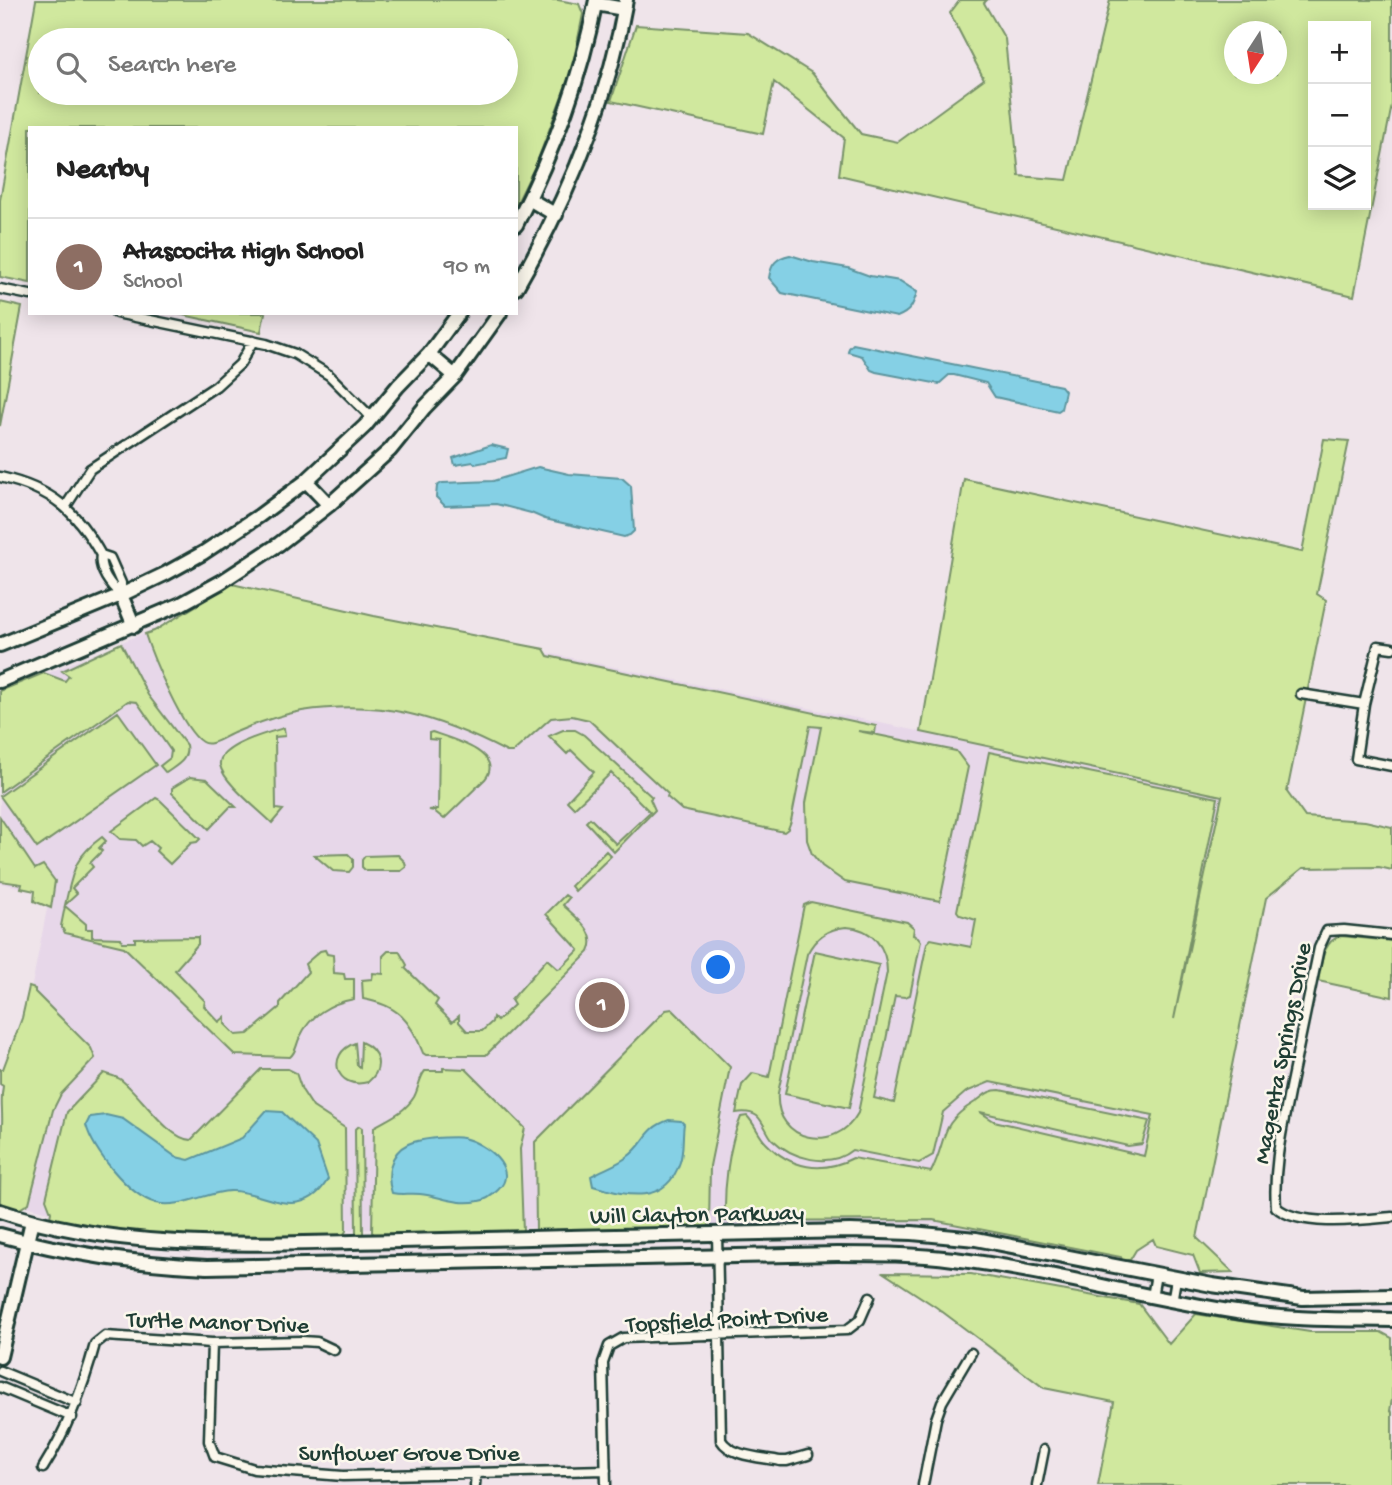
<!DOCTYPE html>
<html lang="en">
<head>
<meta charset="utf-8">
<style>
	body { margin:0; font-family:"Gochi Hand",sans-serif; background:#f2f2f2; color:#222 }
	.controls { position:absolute; right:21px; top:21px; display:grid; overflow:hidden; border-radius:0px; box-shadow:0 4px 18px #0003 }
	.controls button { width:63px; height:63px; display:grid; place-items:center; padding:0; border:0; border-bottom:2px solid #e0e0e0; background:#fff; color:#222; font:35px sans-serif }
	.compass { position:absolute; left:1224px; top:21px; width:63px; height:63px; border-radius:50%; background:#fff; box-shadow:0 4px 18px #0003; rotate:192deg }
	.you { position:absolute; left:719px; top:968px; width:24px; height:24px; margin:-18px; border:5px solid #fff; border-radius:50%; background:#1a73e8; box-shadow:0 0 0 10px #1a73e833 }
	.badge { display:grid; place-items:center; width:46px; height:46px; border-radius:50%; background:#ea580c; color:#fff; font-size:23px; font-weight:700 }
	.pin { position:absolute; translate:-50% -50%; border:4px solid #fff; box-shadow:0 2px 7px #0006 }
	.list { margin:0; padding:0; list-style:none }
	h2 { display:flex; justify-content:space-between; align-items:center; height:91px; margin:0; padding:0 28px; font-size:30px }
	h2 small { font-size:23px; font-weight:400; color:#767676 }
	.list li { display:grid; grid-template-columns:46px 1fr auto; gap:21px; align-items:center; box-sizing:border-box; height:98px; padding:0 28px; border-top:2px solid #e0e0e0 }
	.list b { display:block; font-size:26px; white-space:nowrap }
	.list p { margin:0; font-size:23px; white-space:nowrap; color:#767676 }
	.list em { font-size:23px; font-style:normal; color:#767676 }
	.icon { flex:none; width:38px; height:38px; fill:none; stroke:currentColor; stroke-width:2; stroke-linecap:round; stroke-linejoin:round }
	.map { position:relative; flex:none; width:1392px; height:1485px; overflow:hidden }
	.search { position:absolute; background:#fff; box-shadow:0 4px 18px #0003; left:28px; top:28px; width:490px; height:77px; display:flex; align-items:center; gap:18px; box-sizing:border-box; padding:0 24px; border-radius:38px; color:#767676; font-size:26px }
	.panel { position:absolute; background:#fff; box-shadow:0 4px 18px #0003; left:28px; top:126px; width:490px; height:189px; border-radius:0px }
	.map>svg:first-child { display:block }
</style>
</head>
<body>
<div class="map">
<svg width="1392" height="1485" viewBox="0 0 1392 1485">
	<rect width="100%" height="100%" fill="#efe4ea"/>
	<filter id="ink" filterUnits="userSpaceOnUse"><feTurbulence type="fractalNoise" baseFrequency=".0143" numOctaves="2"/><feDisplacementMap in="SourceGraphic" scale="14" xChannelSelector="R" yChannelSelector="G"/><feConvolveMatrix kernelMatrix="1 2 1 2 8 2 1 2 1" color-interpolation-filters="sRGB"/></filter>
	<g filter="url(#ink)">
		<path fill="#e7d7e9" d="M234,587L1222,795L1122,1260L933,1224L179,1231L61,1215L0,1200V1147L50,894L0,883V693L163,625Z"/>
		<path fill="#d0e89e" stroke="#789269" stroke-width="2" fill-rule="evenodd" d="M36,0H558L579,4L583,14L572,69L537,162L516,205V128H30V283L0,277V200ZM40,40H506V93H40Z
			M960,0H987L984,3L1005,39L1019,176L1067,180L1110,0H1392V105L1354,296L839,175L844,138L774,82L763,134L611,101L636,25L748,33L812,73L861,134L898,142L984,79L950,13ZM1313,26H1366V205H1313ZM1234,32H1276V74H1234Z
			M0,302L22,307L0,426Z
			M174,313H265L261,332Z
			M1324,439L1349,441L1317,594L1326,600L1287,792L1305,817L1365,821L1392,827V870L1379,867L1303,868L1266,898L1197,1238L1233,1272L1200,1273L1193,1255L1156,1246L1153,1239L1136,1250L1130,1260H1122L1121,1257L933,1220L725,1221C724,1188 728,1147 741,1117L747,1116C755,1124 758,1135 766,1143C791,1169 822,1174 853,1158L931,1172C948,1139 937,1125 975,1102C984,1096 988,1090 1000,1090L1149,1121L1142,1144L1128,1146L980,1112L994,1121L1144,1156L1153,1115L990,1082L966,1092L943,1112L933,1155L919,1163L852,1150C829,1169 792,1159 772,1139C767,1133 763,1121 757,1116C751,1112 742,1112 736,1113L742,1085L753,1073L769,1077L804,905L811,902L907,922L914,928L913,935L918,937L921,941L910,995L905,997L895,996L874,1098L894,1103L927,943L931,939L971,947L976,920L960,915L957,911L989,752L1218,798L1174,1019L1222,796L921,732L964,479L1302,552ZM846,927C872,928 887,947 887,972L858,1113C836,1154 774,1142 778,1093L807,954C816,937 827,929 846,927Z
			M232,584L374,616L544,649L548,656L876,726L875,733L858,731L956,751L968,767L940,901L845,882L822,866L812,854L807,840L806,803L821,727L810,726L791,821L788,829L784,832L682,810L667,797L668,794L589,720L572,716L551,718L513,752H507C437,716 382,699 302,711C280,715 257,723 236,732C228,735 220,741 212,743C208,744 205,744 202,742C183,731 152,656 145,634L154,631Z
			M121,643L148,695L186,745C189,760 177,765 166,773L160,766L170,758L171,751L137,702L128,701L0,792V691L44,673L65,681L69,676L62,671Z
			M118,712L156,765L37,848L0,796Z
			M284,728L285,736L275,737L276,809L283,810L272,823C259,810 223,782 220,765C217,746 270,732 284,728Z
			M563,730H575L584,735L652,797L650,799L655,810L614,852L586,822L590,818L616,844L650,812L611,773L574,808L567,801L594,772L571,750L567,754L549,736Z
			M432,732C449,738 506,753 485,779L444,819L434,811L429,810L438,809L439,740L429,739V733Z
			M190,777L207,779L236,807H230L209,829L172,793V788Z
			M156,798L160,800L200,839L197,842L191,843L170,864L156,851L158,848L150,841L142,846L136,840L120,839L111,831Z
			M0,817L35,869L43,865L55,881L51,908L34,901L35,891L21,888L22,884L0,881Z
			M102,837L106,841L99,848L102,851L90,863L93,867L72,888L77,894L65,905C73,872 73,858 102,837Z
			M606,851L611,856L575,891L571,886Z
			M348,854L353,859V867L349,872L333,871L314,855Z
			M398,855L405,862L406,867L401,871H366L362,867V860L365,856Z
			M565,895L569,898L563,905C575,917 599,932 589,952L486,1055H426L423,1053C411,1021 398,1005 363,999L362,980L372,979L373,973L383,974V956L388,951H399L407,965L405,968L438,1000L435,1005L452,1022L459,1016V1022L467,1031H482L492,1022L493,1017L497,1021L514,1005L511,1000L547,959L558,969L561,968L579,950L546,914Z
			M65,906L86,924V929H92V937L121,938L122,942H135V938L198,937V944L175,970L205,1001L204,1006L219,1022L225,1017V1024L236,1035L248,1034L280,1007V1003L308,972L305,964L320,951L325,950L327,954L333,955L334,973L344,974L345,979H354V999C331,1003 310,1015 300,1037C296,1044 297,1051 290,1057L235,1055L124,947L65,933L61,926Z
			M1341,936L1392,941V997L1318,981C1322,963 1322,941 1341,936Z
			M815,951L879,965L849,1108L785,1094Z
			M29,987L35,989V992L91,1048L95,1058L61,1094L53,1110L29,1203L18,1210L0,1205C0,1178 1,1151 2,1125C3,1110 0,1103 3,1086L0,1084V1069H3L22,1018Z
			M672,1009L730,1067L710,1166L709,1228L536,1231L535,1142L666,1010Z
			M361,1042C380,1050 384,1069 368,1082C336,1091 325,1054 355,1043L357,1065L360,1067Z
			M443,1068L466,1069L525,1128L520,1149L523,1231L520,1233L375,1235L372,1232L374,1127C389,1118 404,1113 414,1097C419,1088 419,1078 425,1071H443Z
			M261,1069H288L296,1073L302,1090L313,1107L345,1128L346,1231L342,1237L202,1240L124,1231L50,1218L51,1212L46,1199L67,1112L104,1073C109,1075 115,1076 120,1079C140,1093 167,1139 191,1140Z
			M359,1126L362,1128L363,1233L360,1237L356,1233L355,1130Z
			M884,1273L971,1274L1139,1304L1169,1344L1196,1314L1310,1332H1381L1392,1338V1399L1390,1411L1392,1412V1485H1098L1114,1402L1044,1388L936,1307Z"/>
		<path fill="#85d0e5" stroke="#5c959e" stroke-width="2" d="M790,255L813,262L848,268L870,276L900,281L917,292C913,306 910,312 897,317L782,293L769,278C771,264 776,258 790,255Z
			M853,344L1061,386L1065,391L1061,409L1058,411L995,397L986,383L954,375H949L939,384L876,372L871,370L862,356L848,352L849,348Z
			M491,445L508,449L506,458L475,464L473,462L455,465L453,458Z
			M538,467L569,474L622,478L631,486L634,531L630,535L624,537L545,519L531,513L496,504L445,506L436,497L437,486L442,483L493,481Z
			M266,1111L282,1112L316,1144L328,1179C322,1190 313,1199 300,1202C277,1207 253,1190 230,1191C207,1192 180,1209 156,1203C129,1196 93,1150 86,1125L90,1117L106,1115L123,1119L176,1157L189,1160L242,1138Z
			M669,1120L681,1121L684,1124C682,1136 684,1150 680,1162C666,1206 627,1196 593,1186L591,1176C603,1169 617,1165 627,1157C647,1143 643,1129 669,1120Z
			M436,1138C444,1138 455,1136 463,1138C485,1143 520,1169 498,1190C493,1195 486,1200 479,1201C457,1206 440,1196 420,1194C410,1193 401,1195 392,1193C386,1176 389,1153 408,1144C416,1140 427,1139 436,1138Z"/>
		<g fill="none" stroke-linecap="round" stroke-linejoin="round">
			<defs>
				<path id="street" d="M0,289L30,295
					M116,313L266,344L295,354L329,375L372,418
					M0,477C52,489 76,510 101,555
					M66,506L90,469L216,386L240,364L253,341
					M101,555L110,558L121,583V595C111,586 98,570 101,555Z
					M1392,648L1378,646L1364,704L1356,759L1392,766
					M1301,694L1364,704
					M1392,935L1344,930L1327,931L1319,948C1309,997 1299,1045 1289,1093C1282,1130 1273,1168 1276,1207C1299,1228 1362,1220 1392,1217
					M717,1233L721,1440C731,1457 762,1457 780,1461H787L808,1455
					M1152,1297L1156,1274
					M1172,1302L1176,1279
					M212,1343L209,1441L215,1457L254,1469L343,1476L606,1470
					M0,1371L77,1403
					M0,1387L72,1417
					M43,1468C68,1428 83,1389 95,1344L105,1336L212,1343L302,1341L317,1342L334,1350
					M475,1485L476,1473
					M606,1485L603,1363L609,1346L623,1338L847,1330L860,1320L870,1297
					M923,1485L936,1419L942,1402L971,1353
					M1037,1485L1044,1450"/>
				<path id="secondary" d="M0,1211C128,1254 267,1243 400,1241C550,1238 700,1233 850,1231L912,1233L976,1239L1212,1285L1303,1298L1392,1296
					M0,1235C68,1254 137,1264 207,1267L837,1254C876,1254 915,1254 954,1259C1051,1271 1146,1299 1243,1313C1292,1320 1342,1319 1392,1320
					M0,1357L32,1221"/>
				<path id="primary" d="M596,4L624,9
					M529,199L556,215
					M516,225C553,153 581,79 596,0
					M516,288C568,198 608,103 626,0
					M429,354L455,376
					M306,481L329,505
					M121,595L134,626
					M0,645L121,595L165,574L203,553L259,516L306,481L365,426L398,386L429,354L459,313
					M0,681L181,604L221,582L279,544L329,505L390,450L424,408L455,376L500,313"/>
			</defs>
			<use href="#street" stroke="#1f3d34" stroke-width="13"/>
			<use href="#secondary" stroke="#1f3d34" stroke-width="18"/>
			<use href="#primary" stroke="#1f3d34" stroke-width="18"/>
			<use href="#street" stroke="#fbf7ec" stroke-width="8"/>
			<use href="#secondary" stroke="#fbf7ec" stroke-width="12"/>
			<use href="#primary" stroke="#fbf7ec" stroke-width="12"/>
		</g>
	</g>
	<g text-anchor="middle" stroke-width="5" stroke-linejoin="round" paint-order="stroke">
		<g font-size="24" fill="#1f3d34" stroke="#fbf7ec">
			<text transform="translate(1281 1053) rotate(-79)" y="8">Magenta Springs Drive</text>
			<text transform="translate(697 1213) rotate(-1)" y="8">Will Clayton Parkway</text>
			<text transform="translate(727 1318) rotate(-3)" y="8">Topsfield Point Drive</text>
			<text transform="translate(218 1321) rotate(2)" y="8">Turtle Manor Drive</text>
			<text x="409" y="1460">Sunflower Grove Drive</text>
		</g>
	</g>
</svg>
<div class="controls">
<button>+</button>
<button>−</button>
<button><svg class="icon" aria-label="layers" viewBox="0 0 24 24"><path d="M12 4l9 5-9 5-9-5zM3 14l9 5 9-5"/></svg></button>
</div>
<svg class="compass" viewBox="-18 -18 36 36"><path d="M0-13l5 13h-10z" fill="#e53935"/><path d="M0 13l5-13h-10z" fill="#767676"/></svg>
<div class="you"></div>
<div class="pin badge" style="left:602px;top:1005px;background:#8d6e63">1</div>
<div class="search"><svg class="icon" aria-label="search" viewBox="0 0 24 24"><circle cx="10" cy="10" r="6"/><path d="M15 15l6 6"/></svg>Search here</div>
<section class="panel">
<h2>Nearby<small></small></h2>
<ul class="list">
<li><span class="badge" style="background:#8d6e63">1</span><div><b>Atascocita High School</b><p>School</p></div><em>90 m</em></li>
</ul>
</section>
</div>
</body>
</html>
